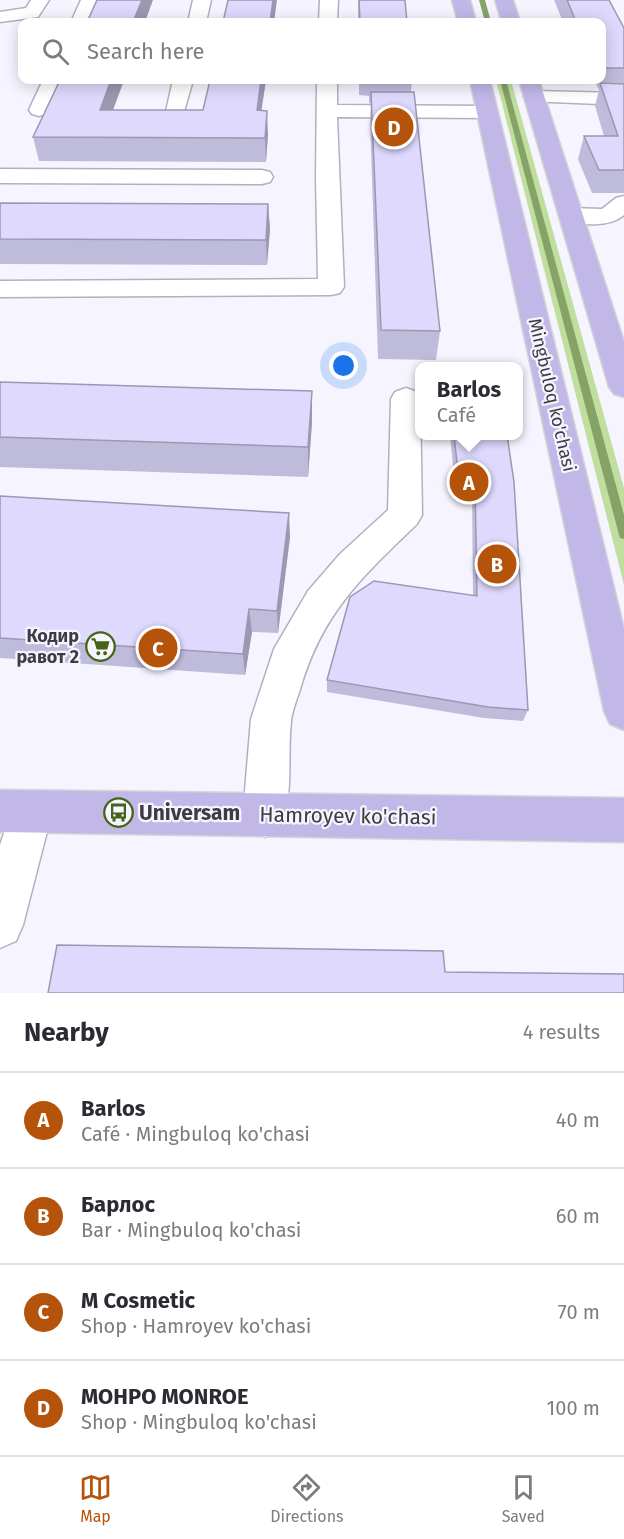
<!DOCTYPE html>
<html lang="en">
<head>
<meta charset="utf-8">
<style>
	body { margin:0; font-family:"Fira Sans",sans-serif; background:#f7f7f7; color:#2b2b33 }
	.you { position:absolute; left:344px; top:366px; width:21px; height:21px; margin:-15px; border:4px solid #fff; border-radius:50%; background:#1a73e8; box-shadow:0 0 0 9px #1a73e833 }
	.badge { display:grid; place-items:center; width:39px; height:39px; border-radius:50%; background:#b45309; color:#fff; font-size:20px; font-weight:700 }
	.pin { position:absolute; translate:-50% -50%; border:3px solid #fff; box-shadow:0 2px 6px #0006 }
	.popup { position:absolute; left:415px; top:362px; width:108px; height:78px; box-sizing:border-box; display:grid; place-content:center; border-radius:12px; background:#fff; filter:drop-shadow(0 2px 4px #0005); font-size:20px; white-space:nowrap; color:#7c7c81 }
	.popup b { font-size:22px; color:#2b2b33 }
	.popup::after { content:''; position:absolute; left:50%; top:100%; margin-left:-12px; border:12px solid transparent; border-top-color:#fff }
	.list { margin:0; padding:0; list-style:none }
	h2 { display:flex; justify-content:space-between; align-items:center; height:78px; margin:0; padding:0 24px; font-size:26px }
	h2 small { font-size:20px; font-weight:400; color:#7c7c81 }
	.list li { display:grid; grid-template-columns:39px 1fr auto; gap:18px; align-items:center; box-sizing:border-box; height:96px; padding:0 24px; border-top:2px solid #e1e1e2 }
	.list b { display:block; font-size:22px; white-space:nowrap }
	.list p { margin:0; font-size:20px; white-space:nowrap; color:#7c7c81 }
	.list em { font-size:20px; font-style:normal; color:#7c7c81 }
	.icon { flex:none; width:33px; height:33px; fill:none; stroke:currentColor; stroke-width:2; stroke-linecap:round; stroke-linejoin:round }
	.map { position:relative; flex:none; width:624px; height:993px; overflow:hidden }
	.search { position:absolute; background:#fff; box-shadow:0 3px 15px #0003; left:18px; right:18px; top:18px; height:66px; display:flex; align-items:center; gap:15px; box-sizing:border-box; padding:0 21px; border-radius:12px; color:#7c7c81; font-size:22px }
	.sheet { height:462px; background:#fff }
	nav { display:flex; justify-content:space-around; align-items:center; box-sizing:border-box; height:84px; border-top:2px solid #e1e1e2; background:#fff; font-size:16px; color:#7c7c81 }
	nav a { display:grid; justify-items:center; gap:3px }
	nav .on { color:#b45309 }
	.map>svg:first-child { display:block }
</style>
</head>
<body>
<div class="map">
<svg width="624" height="993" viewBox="0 0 624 993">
	<rect width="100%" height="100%" fill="#f6f5ff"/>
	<path fill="#c0df9f" d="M496,80H511L624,488V585Z"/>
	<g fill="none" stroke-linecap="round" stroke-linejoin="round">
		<path fill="#86a367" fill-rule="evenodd" d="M479,0H485L491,22H485Z
			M500,80H506L624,515V539L620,538L619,535Z"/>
		<defs>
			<path id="minor" d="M31,0H49L38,17L0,22V12L26,8Z
				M81,0H99L89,22H71Z
				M193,0H211L206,22H188Z
				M320,0H338L337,22H319Z
				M43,80H63L49,110L46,114L39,116L32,114L29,110Z
				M173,80H193L183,115L176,117L169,115L166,111Z
				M317,80H337V105L487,106L494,108L497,112L494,116L487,118L337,117L344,287L340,293L331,295L0,297V281L318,279L316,178Z
				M534,91L624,93V105L527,101L524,97L527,93Z
				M0,169L262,170L270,172L273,177L270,182L262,184L0,183Z
				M624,196V215C609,228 581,225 562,220L559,215L562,210L571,208L602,209L616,198Z
				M406,388L417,392L420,397L422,515L417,524C363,576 323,612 301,686C298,697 292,710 291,721C287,757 294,797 280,830L265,837L250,830L243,815L251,719L274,649L308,591L340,554L388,510L391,399L395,392Z
				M31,791L46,797L52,812L23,925L16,941L0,948V845L16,797Z"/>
			<path id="major" d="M452,0H470L476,22H458Z
				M495,0H513L520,22H502Z
				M470,80H490L624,629V730L610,724L604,711Z
				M519,80H539L624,342V397L614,394L609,387Z
				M0,790L624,798V842L0,832Z"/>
		</defs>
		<use href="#minor" stroke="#b2b0c0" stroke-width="3"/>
		<use href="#major" stroke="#d4d4d5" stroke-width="3"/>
		<use href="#minor" fill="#fff" fill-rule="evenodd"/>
		<use href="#major" fill="#c2b8e8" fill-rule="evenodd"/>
	</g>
	<path fill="#bfbbda" d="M358,0H405L407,22H358Z
		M554,0H609L624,28V193H592L578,159L584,136H604L595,106L599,90L594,80H602V22H563Z
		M60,80H124L113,110H203L210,80H266L261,110L268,134L266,162L39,161L33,137Z
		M359,80H412L411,92L440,331L436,360L378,359L370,119L371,103H369V96L359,95Z
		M0,203L268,204L270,229L267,265L0,264Z
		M0,382L312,391V422L308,477L0,467Z
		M450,435H507L528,710L523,721L484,718L327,692V680L473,596L472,495H456Z
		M0,496L290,537L278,633L252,632L245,675L0,658Z"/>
	<path fill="#9b98b1" d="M142,0H153L145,22H133Z
		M273,0H277L274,22H270Z
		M111,80H124L104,134L100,110Z
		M261,80H266L258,134L257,110Z
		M267,111L268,134L266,162L265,138Z
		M268,204L270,229L267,265L266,240Z
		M312,391V422L308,477V447Z
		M289,513L290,537L278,633L277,611Z
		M249,609L252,632L245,675L243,654Z"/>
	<path fill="#ded9fd" stroke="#9b98b1" stroke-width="1.5" d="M97,0H142L133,22H87Z
		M228,0H273L270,22H223Z
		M359,0H405L407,22H360Z
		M567,0H609L624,28V68H604L602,61V22H586L585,20L575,19Z
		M60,80H111L100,110H203L210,80H261L257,110L267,111L265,138L33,137Z
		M600,83L624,84V170H599L584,136H618Z
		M371,92H414L440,331L381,330Z
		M0,203L268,204L266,240L0,239Z
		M0,382L312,391L308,447L0,437Z
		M454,435H507L514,482L528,710L488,707L327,680L350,597L374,581L477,596L475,482L459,481Z
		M0,496L289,513L277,611L249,609L243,654L0,638Z
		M57,945L443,951L445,972L624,974V993H48Z"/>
	<defs>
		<symbol id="supermarket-ring" viewBox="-11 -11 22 22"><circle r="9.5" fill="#f6f5ff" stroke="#456317" stroke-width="1.5"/><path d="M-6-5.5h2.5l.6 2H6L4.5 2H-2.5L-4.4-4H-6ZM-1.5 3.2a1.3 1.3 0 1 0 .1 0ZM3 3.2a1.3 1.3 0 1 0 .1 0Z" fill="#456317"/></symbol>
		<symbol id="bus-ring" viewBox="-11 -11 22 22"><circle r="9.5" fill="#f6f5ff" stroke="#456317" stroke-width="1.5"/><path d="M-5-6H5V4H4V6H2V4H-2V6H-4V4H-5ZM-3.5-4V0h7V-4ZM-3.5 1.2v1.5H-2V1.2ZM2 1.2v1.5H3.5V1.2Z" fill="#456317"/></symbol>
	</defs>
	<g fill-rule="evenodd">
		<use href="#supermarket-ring" x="84" y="630" width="33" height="33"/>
		<use href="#bus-ring" x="102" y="796" width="33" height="33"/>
	</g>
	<g text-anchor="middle" stroke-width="4.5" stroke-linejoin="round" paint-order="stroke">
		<g font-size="18" fill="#3d3c42" stroke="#f6f5ff">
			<text transform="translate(552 395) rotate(77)" y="6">Mingbuloq ko'chasi</text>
		</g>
		<g font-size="18" font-weight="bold" fill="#3d3c42" stroke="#f6f5ff" text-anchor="end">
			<text x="79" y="642">Кодир<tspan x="79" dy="21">равот 2</tspan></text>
		</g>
		<g font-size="21" font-weight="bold" fill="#3d3c42" stroke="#f6f5ff" text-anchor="start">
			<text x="139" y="820">Universam</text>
		</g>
		<g font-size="21" fill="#3d3c42" stroke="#f6f5ff">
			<text transform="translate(348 816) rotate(1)" y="7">Hamroyev ko'chasi</text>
		</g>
	</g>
</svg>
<div class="you"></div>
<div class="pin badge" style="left:469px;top:482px">A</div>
<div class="popup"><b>Barlos</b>Café</div>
<div class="pin badge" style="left:497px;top:564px">B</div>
<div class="pin badge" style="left:158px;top:648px">C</div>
<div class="pin badge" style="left:394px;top:127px">D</div>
<div class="search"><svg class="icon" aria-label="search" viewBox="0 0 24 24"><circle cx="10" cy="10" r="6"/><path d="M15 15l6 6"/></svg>Search here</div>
</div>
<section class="sheet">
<h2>Nearby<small>4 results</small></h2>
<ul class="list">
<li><span class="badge">A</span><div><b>Barlos</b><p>Café · Mingbuloq ko'chasi</p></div><em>40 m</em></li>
<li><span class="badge">B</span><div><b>Барлос</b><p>Bar · Mingbuloq ko'chasi</p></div><em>60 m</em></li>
<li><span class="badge">C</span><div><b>M Cosmetic</b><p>Shop · Hamroyev ko'chasi</p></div><em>70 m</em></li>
<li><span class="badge">D</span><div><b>МОНРО MONROE</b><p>Shop · Mingbuloq ko'chasi</p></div><em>100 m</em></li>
</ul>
</section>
<nav>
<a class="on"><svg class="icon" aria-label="map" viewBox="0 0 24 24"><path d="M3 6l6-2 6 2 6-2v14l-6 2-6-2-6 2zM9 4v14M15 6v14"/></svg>Map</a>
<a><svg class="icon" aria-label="directions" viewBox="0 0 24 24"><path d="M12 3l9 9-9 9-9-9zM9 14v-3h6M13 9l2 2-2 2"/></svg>Directions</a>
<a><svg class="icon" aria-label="saved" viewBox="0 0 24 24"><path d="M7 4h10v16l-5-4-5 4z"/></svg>Saved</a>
</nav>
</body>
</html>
